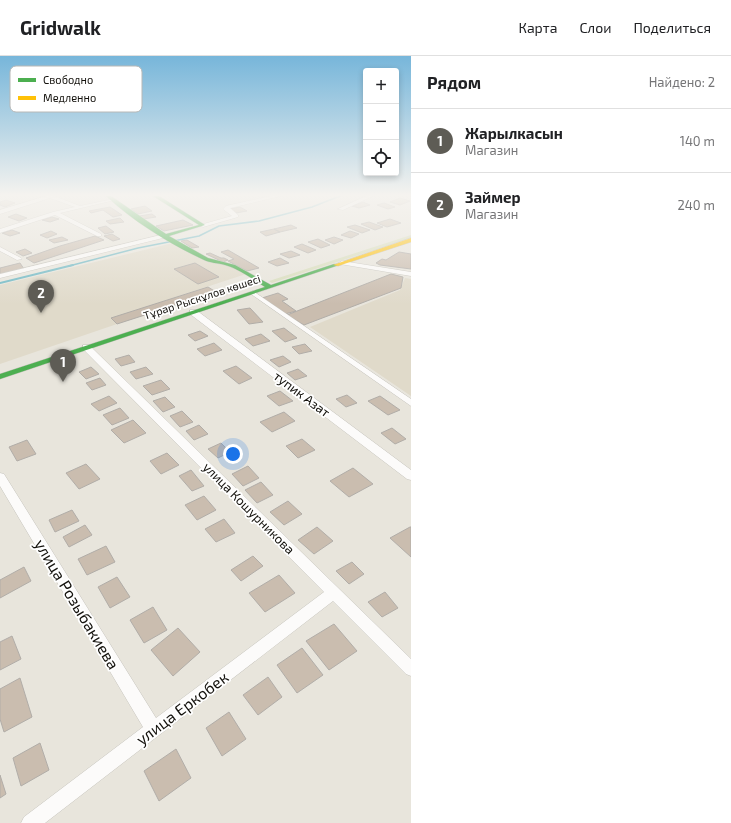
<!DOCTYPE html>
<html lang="ru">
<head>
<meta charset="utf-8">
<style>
	body { margin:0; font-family:"Exo 2",sans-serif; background:#f2f2f2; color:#202124 }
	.controls { position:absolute; right:12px; top:12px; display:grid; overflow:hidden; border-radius:4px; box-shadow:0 2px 6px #0003 }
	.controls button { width:36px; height:36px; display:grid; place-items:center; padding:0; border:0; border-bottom:1px solid #e0e0e0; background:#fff; color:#202124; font:20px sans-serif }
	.you { position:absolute; left:233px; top:398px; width:14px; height:14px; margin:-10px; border:3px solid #fff; border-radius:50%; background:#1a73e8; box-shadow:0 0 0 6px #1a73e833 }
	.badge { display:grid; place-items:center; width:26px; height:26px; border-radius:50%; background:#5e5c55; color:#fff; font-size:13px; font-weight:700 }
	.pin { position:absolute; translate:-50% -33px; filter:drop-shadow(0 1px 2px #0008) }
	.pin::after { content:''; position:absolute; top:21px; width:14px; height:12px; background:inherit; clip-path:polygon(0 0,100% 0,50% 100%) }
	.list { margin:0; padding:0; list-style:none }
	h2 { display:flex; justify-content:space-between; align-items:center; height:52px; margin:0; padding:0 16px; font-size:17px }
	h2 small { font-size:13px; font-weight:400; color:#757577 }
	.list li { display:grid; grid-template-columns:26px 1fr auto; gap:12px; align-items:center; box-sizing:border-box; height:64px; padding:0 16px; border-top:1px solid #e0e0e0 }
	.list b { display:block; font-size:15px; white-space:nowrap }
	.list p { margin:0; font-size:13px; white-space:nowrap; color:#757577 }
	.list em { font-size:13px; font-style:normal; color:#757577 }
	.icon { flex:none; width:22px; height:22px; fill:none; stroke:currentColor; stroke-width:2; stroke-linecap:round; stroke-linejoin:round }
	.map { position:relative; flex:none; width:411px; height:767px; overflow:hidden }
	header { display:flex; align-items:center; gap:24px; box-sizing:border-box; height:56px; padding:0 20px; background:#fff; border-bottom:1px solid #e0e0e0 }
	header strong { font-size:19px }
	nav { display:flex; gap:22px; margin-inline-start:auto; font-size:14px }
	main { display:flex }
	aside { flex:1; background:#fff }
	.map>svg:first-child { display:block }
</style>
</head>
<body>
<header>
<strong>Gridwalk</strong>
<nav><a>Карта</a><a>Слои</a><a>Поделиться</a></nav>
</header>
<main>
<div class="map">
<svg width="411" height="767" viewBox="0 0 411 767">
	<rect width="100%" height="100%" fill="#e8e5dc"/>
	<path fill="#e0daca" d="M173,187L209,205L232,210L246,218L112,262L117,268L0,308V229Z
		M405,222L411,223V340L310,271L400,234Z"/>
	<path fill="#d8ddbc" d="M411,179V182L272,227L269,225Z"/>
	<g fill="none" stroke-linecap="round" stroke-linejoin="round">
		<path stroke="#6eb8c4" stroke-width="1.5" d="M69,210L138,192L199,180L219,170L259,165L312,151L340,140"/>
		<path stroke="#6eb8c4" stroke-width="2" d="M0,227L73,209"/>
	</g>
	<path fill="#cabdaf" stroke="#b1ada8" d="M400,142L410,145L400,149L390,146Z
		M6,144L15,147L5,151L0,149V146Z
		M363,146L370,149L359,152L352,150Z
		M384,147L395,151L388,153L377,149Z
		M145,150L152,155L138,158L131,153Z
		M110,151L122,159L113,161L103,154L91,157L89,155Z
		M240,151L247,155L236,157L229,153Z
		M16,158L27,162L19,165L8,161Z
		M152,158L156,161L143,163L139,160Z
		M52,161L59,163L50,166L42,164Z
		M120,162L124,166L110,168L106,165Z
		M390,163L401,167L387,171L377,167Z
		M183,164L193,169L164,175L156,170Z
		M369,166L383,171L375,174L361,168Z
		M291,169L297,172L280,176L274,173Z
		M355,169L370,174L362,177L347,171Z
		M106,170L114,176L105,178L98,172Z
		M274,173L280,176L266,180L260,176Z
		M12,174L20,177L10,180L2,177Z
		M51,175L57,178L47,182L40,179Z
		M350,175L359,178L351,182L341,179Z
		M112,178L120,183L113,185L104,180Z
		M95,180L104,184L34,207L26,202L60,190Z
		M62,181L68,184L54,187L49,184Z
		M334,181L343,184L334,188L325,184Z
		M318,183L330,189L321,192L308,186Z
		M187,184L199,191L192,192L181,185Z
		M302,188L316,194L308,197L294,191Z
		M25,193L32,197L23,200L16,196Z
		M228,194L259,212L247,215L228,205L234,203L221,196Z
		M291,195L300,199L289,202L280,198Z
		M399,196L411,198V213L380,209L376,207L382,203L386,204Z
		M210,197L221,202H224L228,204L223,206L206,198Z
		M280,202L289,207L277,210L268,206Z
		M20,207L24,213L0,219V212Z
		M195,207L219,221L198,228L174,213Z
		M391,218L403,221L401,232L304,269L287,259Z
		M208,231L216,236L117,268L111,262Z
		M278,237L288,243L282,245L296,255L285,258L262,242Z
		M250,252L263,266L249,268L237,254Z
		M284,272L297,282L285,286L272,275Z
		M200,275L208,280L195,285L188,279Z
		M261,278L270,285L253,290L245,283Z
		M214,287L222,294L205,300L197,293Z
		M305,288L312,295L299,298L292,291Z
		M129,299L135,306L121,310L115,303Z
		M283,300L291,306L279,311L270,304Z
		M236,310L252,322L239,328L223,315Z
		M91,311L99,318L86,323L79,316Z
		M146,311L153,318L136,323L130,316Z
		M298,313L307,320L295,324L287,317Z
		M100,322L106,329L92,334L86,327Z
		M161,324L170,333L152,339L143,330Z
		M280,335L293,345L279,350L267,340Z
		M347,339L357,347L346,351L336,343Z
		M109,340L117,347L99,355L91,348Z
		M380,340L400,354L388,359L368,345Z
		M165,341L175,351L163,356L153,345Z
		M120,352L129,362L112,369L103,359Z
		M182,355L193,366L180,371L170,360Z
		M284,356L295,365L272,376L260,366Z
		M133,364L146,377L124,387L111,374Z
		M199,369L208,378L194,384L186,375Z
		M392,372L406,383L395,388L381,377Z
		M302,383L315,394L298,402L286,390Z
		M27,384L36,398L17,405L9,391Z
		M221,387L230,396L218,402L208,393Z
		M167,397L179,409L161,418L150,405Z
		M86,408L100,423L79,433L66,417Z
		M248,410L259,422L243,430L232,418Z
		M353,412L373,428L349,441L330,425Z
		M191,414L204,430L192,435L179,420Z
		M261,426L273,439L257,447L245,434Z
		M204,440L216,454L197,464L185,449Z
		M288,445L302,458L284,469L270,456Z
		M72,454L79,465L55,476L49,464Z
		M224,463L235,477L216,486L205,473Z
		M85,469L92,479L69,491L63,481Z
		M317,471L333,485L314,498L298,484Z
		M410,471H411V501L390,482Z
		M106,490L115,506L87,519L78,503Z
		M253,500L263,510L241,525L231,514Z
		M352,506L364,518L349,528L336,515Z
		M24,511L31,525L0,542V524Z
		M279,519L295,537L265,556L249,537Z
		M117,521L130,541L110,552L98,531Z
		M385,536L398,552L382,561L368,546Z
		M153,551L167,574L144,587L130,564Z
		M334,568L357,595L329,614L306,585Z
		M178,572L200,596L173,620L151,594Z
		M12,580L21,603L0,614V586Z
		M302,592L323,619L297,637L277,609Z
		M268,621L282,641L258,659L243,639Z
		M20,622L32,661L4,676L0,663V633Z
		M229,656L246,683L222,700L206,672Z
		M40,687L49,714L21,730L13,702Z
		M176,693L191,722L159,745L144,715Z
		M0,719L6,738L0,742Z"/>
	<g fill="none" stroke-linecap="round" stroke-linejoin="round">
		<defs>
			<path id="street" d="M46,140H54L80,150L113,143L115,144L60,157L101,178V180H97L55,159L0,177V173L53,156L75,151L50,142L0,158V154Z
				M271,140H281L230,152L238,159V161L203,171L200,169L232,160L223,153L226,150Z
				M366,140H373L343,154L338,153Z
				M165,178L167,179V181L0,222V218Z
				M0,191L21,202L22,203L17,204L0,195Z
				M342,205L411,216V220L340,208L339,207Z
				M253,235L411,343V350L251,238L250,237Z
				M190,254H196L411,414V424L407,423L190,258Z
				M83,289H89L411,603V620L406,618L333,545L45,767H21L24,761L143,671L0,430V417L4,418L156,662L324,536L83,293Z"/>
			<path id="fast" d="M106,140H111L166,178L199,169L153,140H159L205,169L169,180L208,202L235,209L271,229L334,208L339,209L0,323V318L265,231C253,223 239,213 225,209C218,207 210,207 204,204C170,188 134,166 106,140Z"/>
			<path id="slow" d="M411,182V186L338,210L333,209Z"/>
		</defs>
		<use href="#street" stroke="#c5c3bc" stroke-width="1"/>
		<use href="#fast" stroke="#c5c3bc" stroke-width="1"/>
		<use href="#slow" stroke="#c5c3bc" stroke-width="1"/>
		<use href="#street" fill="#fcfbfa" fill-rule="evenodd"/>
		<use href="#fast" fill="#4caf50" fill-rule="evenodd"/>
		<use href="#slow" fill="#ffc107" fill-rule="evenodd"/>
	</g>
	<linearGradient id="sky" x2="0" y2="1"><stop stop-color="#77b6da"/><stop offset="0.56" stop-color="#f5f3ef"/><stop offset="1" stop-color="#f5f3ef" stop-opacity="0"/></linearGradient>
	<rect width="411" height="248" fill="url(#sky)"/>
	<g text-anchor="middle" stroke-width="3.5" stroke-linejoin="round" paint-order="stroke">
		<g font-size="11" fill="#14120d" stroke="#fff">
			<text transform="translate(202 241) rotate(-18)" y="4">Тұрар Рыскұлов көшесі</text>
		</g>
		<g font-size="13" fill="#14120d" stroke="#fff">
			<text transform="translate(302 338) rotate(37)" y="5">тупик Азат</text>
			<text transform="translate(249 452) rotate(45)" y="5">улица Кошурникова</text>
		</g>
		<g font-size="16" fill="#14120d" stroke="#fff">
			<text transform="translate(77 548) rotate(59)" y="6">улица Розыбакиева</text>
			<text transform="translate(182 652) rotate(-37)" y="6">улица Еркобек</text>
		</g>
	</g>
	<rect x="10" y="10" width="132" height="46" rx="6" fill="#fff" stroke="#b8b8b6" stroke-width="1"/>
	<rect x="18" y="22" width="18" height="4" fill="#4caf50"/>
	<rect x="18" y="40" width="18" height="4" fill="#ffc107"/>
	<g font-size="11" fill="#14120d">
		<text x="43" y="28">Свободно</text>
		<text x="43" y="46">Медленно</text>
	</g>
</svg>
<div class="controls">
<button>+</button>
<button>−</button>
<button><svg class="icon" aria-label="locate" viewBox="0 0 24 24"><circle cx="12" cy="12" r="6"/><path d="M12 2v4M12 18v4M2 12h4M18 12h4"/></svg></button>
</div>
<div class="you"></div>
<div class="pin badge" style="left:63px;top:326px">1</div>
<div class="pin badge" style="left:41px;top:257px">2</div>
</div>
<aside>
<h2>Рядом<small>Найдено: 2</small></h2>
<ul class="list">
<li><span class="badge">1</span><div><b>Жарылкасын</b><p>Магазин</p></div><em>140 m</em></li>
<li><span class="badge">2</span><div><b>Займер</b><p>Магазин</p></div><em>240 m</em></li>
</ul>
</aside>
</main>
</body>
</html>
